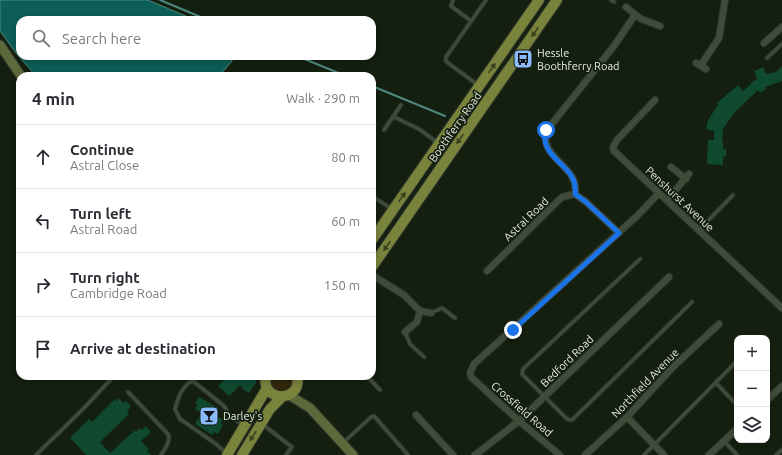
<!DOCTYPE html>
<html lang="en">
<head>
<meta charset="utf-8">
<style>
	body { margin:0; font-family:Ubuntu,sans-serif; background:#f2f2f3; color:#2b2b33 }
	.controls { position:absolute; right:12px; bottom:12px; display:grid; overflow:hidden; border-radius:8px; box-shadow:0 2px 6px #0003 }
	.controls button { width:36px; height:36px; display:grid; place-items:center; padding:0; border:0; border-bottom:1px solid #e1e1e2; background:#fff; color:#2b2b33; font:20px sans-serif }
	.stop { position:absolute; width:12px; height:12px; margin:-9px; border:3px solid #1a73e8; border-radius:50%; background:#fff }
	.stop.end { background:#1a73e8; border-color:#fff; box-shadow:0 1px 4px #0008 }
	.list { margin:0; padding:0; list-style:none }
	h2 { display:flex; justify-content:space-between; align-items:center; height:52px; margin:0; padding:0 16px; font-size:17px }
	h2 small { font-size:13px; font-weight:400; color:#7c7c81 }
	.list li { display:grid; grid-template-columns:26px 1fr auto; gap:12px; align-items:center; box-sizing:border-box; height:64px; padding:0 16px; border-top:1px solid #e1e1e2 }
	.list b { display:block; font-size:15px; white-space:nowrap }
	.list p { margin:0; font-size:13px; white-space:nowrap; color:#7c7c81 }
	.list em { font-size:13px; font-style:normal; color:#7c7c81 }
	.icon { flex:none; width:22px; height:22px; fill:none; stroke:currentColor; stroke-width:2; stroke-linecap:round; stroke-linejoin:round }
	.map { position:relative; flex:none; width:782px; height:455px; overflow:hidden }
	.search { position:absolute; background:#fff; box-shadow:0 2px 6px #0003; left:16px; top:16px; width:360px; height:44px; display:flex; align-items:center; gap:10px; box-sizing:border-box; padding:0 14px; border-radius:12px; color:#7c7c81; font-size:15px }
	.panel { position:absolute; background:#fff; box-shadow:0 2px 6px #0003; left:16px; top:72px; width:360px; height:308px; border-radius:12px }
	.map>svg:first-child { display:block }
</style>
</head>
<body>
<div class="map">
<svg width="782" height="455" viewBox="0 0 782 455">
	<rect width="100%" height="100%" fill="#141f0f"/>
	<path fill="#31260a" d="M272,376H292L293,384L289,390L280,393L272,387L270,381Z"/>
	<path fill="#0c5e56" stroke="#4d8980" d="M0,0H148L195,20H20V56H232V61L219,76H36L16,53L0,31Z"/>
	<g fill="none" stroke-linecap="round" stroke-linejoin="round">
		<path stroke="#4d8980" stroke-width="2" d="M160,0L208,20
			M297,56L346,76
			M372,86L445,116"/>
	</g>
	<path fill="#0e4930" d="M782,66V81L765,87L766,89L760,93L758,90L734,113L723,129L722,141H723V149H726V157L723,156V165L707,164L708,140H714V131L706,129L708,120L718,105L717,103L738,85L743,91L751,84V83L757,79L754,71L763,67L766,74L776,72Z
		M228,376H253L256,379V383L249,393L243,389L240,385L229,396L218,386Z
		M199,397L218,408L214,414L222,419L221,424L223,425L218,434L214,432L212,435L195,424L201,413L195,409L198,405L195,404Z
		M119,398L123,403L126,401L131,406L127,412L129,414L100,442L110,453L135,430L136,432L140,428L142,430L146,426L151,432L141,441L149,449L147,451L151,455H86L70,438L89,419L92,422L115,399L117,401Z"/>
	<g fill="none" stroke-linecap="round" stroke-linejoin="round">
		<defs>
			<path id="lane" d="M453,0L451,6L471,21
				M611,0L614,2
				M767,58L782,44
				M478,85L448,63L446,61V57L486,0
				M394,117L419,129L438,143
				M384,130L401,105
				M372,196L392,209
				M699,230L733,195
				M640,259L523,369L522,374L567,419L571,420L573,419L692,302
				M431,313L442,308L455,318
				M405,332L410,344L424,357
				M367,376L380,390
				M716,383L737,405
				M128,392L168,434C171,442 165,448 161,455
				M262,424L292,447L286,455
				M724,441L737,455
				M344,442L371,417L374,416L408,455
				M226,453L216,444L180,419L175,409C178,398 182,385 193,381L224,406L231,417L243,425
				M36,455L85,407L114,376
				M644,455L737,361
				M776,455L782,450"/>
			<path id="street" d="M626,7L641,19L660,26
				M764,43L782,27
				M696,63L706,69
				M701,65L719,38L725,0
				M655,100L617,140L613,147L614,151L782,308
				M671,167L686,179
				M575,194C580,165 537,158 547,130L614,46L635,15
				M575,194L586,202L619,233
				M667,200L689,174
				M487,271L562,197L575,194
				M372,275L404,295L420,311L417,322L405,332
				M420,311L431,313
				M767,400L782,386
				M416,415L453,455
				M627,417L664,455
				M475,455L519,421L669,277
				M560,455L519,421L471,377L470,373L474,364L637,216L659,193
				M585,455L627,417L673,367L719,324
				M709,455L737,429"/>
			<path id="secondary" d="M0,45L21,76
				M289,395L310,408L353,455"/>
			<path id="primary" d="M372,240L539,0
				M372,267L557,0
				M266,376C260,403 303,403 297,376
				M227,455L267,388
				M242,455L270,409L282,397"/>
		</defs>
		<use href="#lane" stroke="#2f372d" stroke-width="5"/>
		<use href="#street" stroke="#2f372d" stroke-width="8"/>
		<use href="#secondary" stroke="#2f372d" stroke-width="11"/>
		<use href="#primary" stroke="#2f372d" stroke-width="12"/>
		<use href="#lane" stroke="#3f4c3a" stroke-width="3"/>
		<use href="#street" stroke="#3f4c3a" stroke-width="6"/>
		<use href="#secondary" stroke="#5d683b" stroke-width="9"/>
		<use href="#primary" stroke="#7a833c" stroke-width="10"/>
	</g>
	<defs><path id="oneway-solid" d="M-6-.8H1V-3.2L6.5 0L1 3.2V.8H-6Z"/></defs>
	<g fill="#38421f">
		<use href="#oneway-solid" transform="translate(535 32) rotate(125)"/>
		<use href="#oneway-solid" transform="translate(492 68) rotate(-55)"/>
		<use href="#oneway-solid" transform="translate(460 139) rotate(125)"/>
		<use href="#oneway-solid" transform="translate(402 197) rotate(-55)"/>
		<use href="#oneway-solid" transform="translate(387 246) rotate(125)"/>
		<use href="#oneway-solid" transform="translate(253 436) rotate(123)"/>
	</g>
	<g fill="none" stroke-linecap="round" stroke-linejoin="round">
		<path stroke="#1a73e8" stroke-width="5" d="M513,330L619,233L586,202L575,194C580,165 537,159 546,130"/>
	</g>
	<defs>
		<symbol id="bus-square" viewBox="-11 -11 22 22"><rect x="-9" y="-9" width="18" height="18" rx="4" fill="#8abafc" stroke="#141f0f"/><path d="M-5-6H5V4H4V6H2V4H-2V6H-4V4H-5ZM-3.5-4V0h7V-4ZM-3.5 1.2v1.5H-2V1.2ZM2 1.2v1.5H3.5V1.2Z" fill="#111"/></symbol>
		<symbol id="bar-square" viewBox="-11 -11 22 22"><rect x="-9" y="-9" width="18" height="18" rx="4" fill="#8abafc" stroke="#141f0f"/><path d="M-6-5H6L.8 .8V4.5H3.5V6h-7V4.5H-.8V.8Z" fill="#111"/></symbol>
	</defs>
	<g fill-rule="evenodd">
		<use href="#bus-square" x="512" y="48" width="22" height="22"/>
		<use href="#bar-square" x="198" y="405" width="22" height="22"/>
	</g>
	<g text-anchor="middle" stroke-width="3.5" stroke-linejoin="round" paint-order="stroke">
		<g font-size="11" fill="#e5ede2" stroke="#141f0f" text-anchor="start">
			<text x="537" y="57">Hessle<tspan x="537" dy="13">Boothferry Road</tspan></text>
			<text x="223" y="420">Darley's</text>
		</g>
		<g font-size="11" fill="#e5ede2" stroke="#141f0f">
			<text transform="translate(455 127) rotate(-55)" y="4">Boothferry Road</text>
			<text transform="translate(680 199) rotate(43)" y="4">Penshurst Avenue</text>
			<text transform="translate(526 219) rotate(-44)" y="4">Astral Road</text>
			<text transform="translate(567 361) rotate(-44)" y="4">Bedford Road</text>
			<text transform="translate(645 383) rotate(-46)" y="4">Northfield Avenue</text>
			<text transform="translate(522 409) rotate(41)" y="4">Crossfield Road</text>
		</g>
	</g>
</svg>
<div class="controls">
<button>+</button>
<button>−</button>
<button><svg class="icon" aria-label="layers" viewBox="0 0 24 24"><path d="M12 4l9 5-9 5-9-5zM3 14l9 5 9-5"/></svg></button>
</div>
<div class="stop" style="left:546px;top:130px"></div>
<div class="stop end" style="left:513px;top:330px"></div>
<div class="search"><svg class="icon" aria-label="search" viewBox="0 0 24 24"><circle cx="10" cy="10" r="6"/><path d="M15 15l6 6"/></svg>Search here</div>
<section class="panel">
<h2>4 min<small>Walk · 290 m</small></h2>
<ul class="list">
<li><svg class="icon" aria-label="ahead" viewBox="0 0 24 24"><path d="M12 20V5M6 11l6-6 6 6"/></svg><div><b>Continue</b><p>Astral Close</p></div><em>80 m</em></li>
<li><svg class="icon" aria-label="left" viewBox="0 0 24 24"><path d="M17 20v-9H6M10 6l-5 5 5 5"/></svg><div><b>Turn left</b><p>Astral Road</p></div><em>60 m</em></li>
<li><svg class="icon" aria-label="right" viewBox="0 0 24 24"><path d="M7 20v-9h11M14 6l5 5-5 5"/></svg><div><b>Turn right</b><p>Cambridge Road</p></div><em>150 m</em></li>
<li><svg class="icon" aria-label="arrive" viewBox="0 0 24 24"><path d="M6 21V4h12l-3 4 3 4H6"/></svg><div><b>Arrive at destination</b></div></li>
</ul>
</section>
</div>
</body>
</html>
